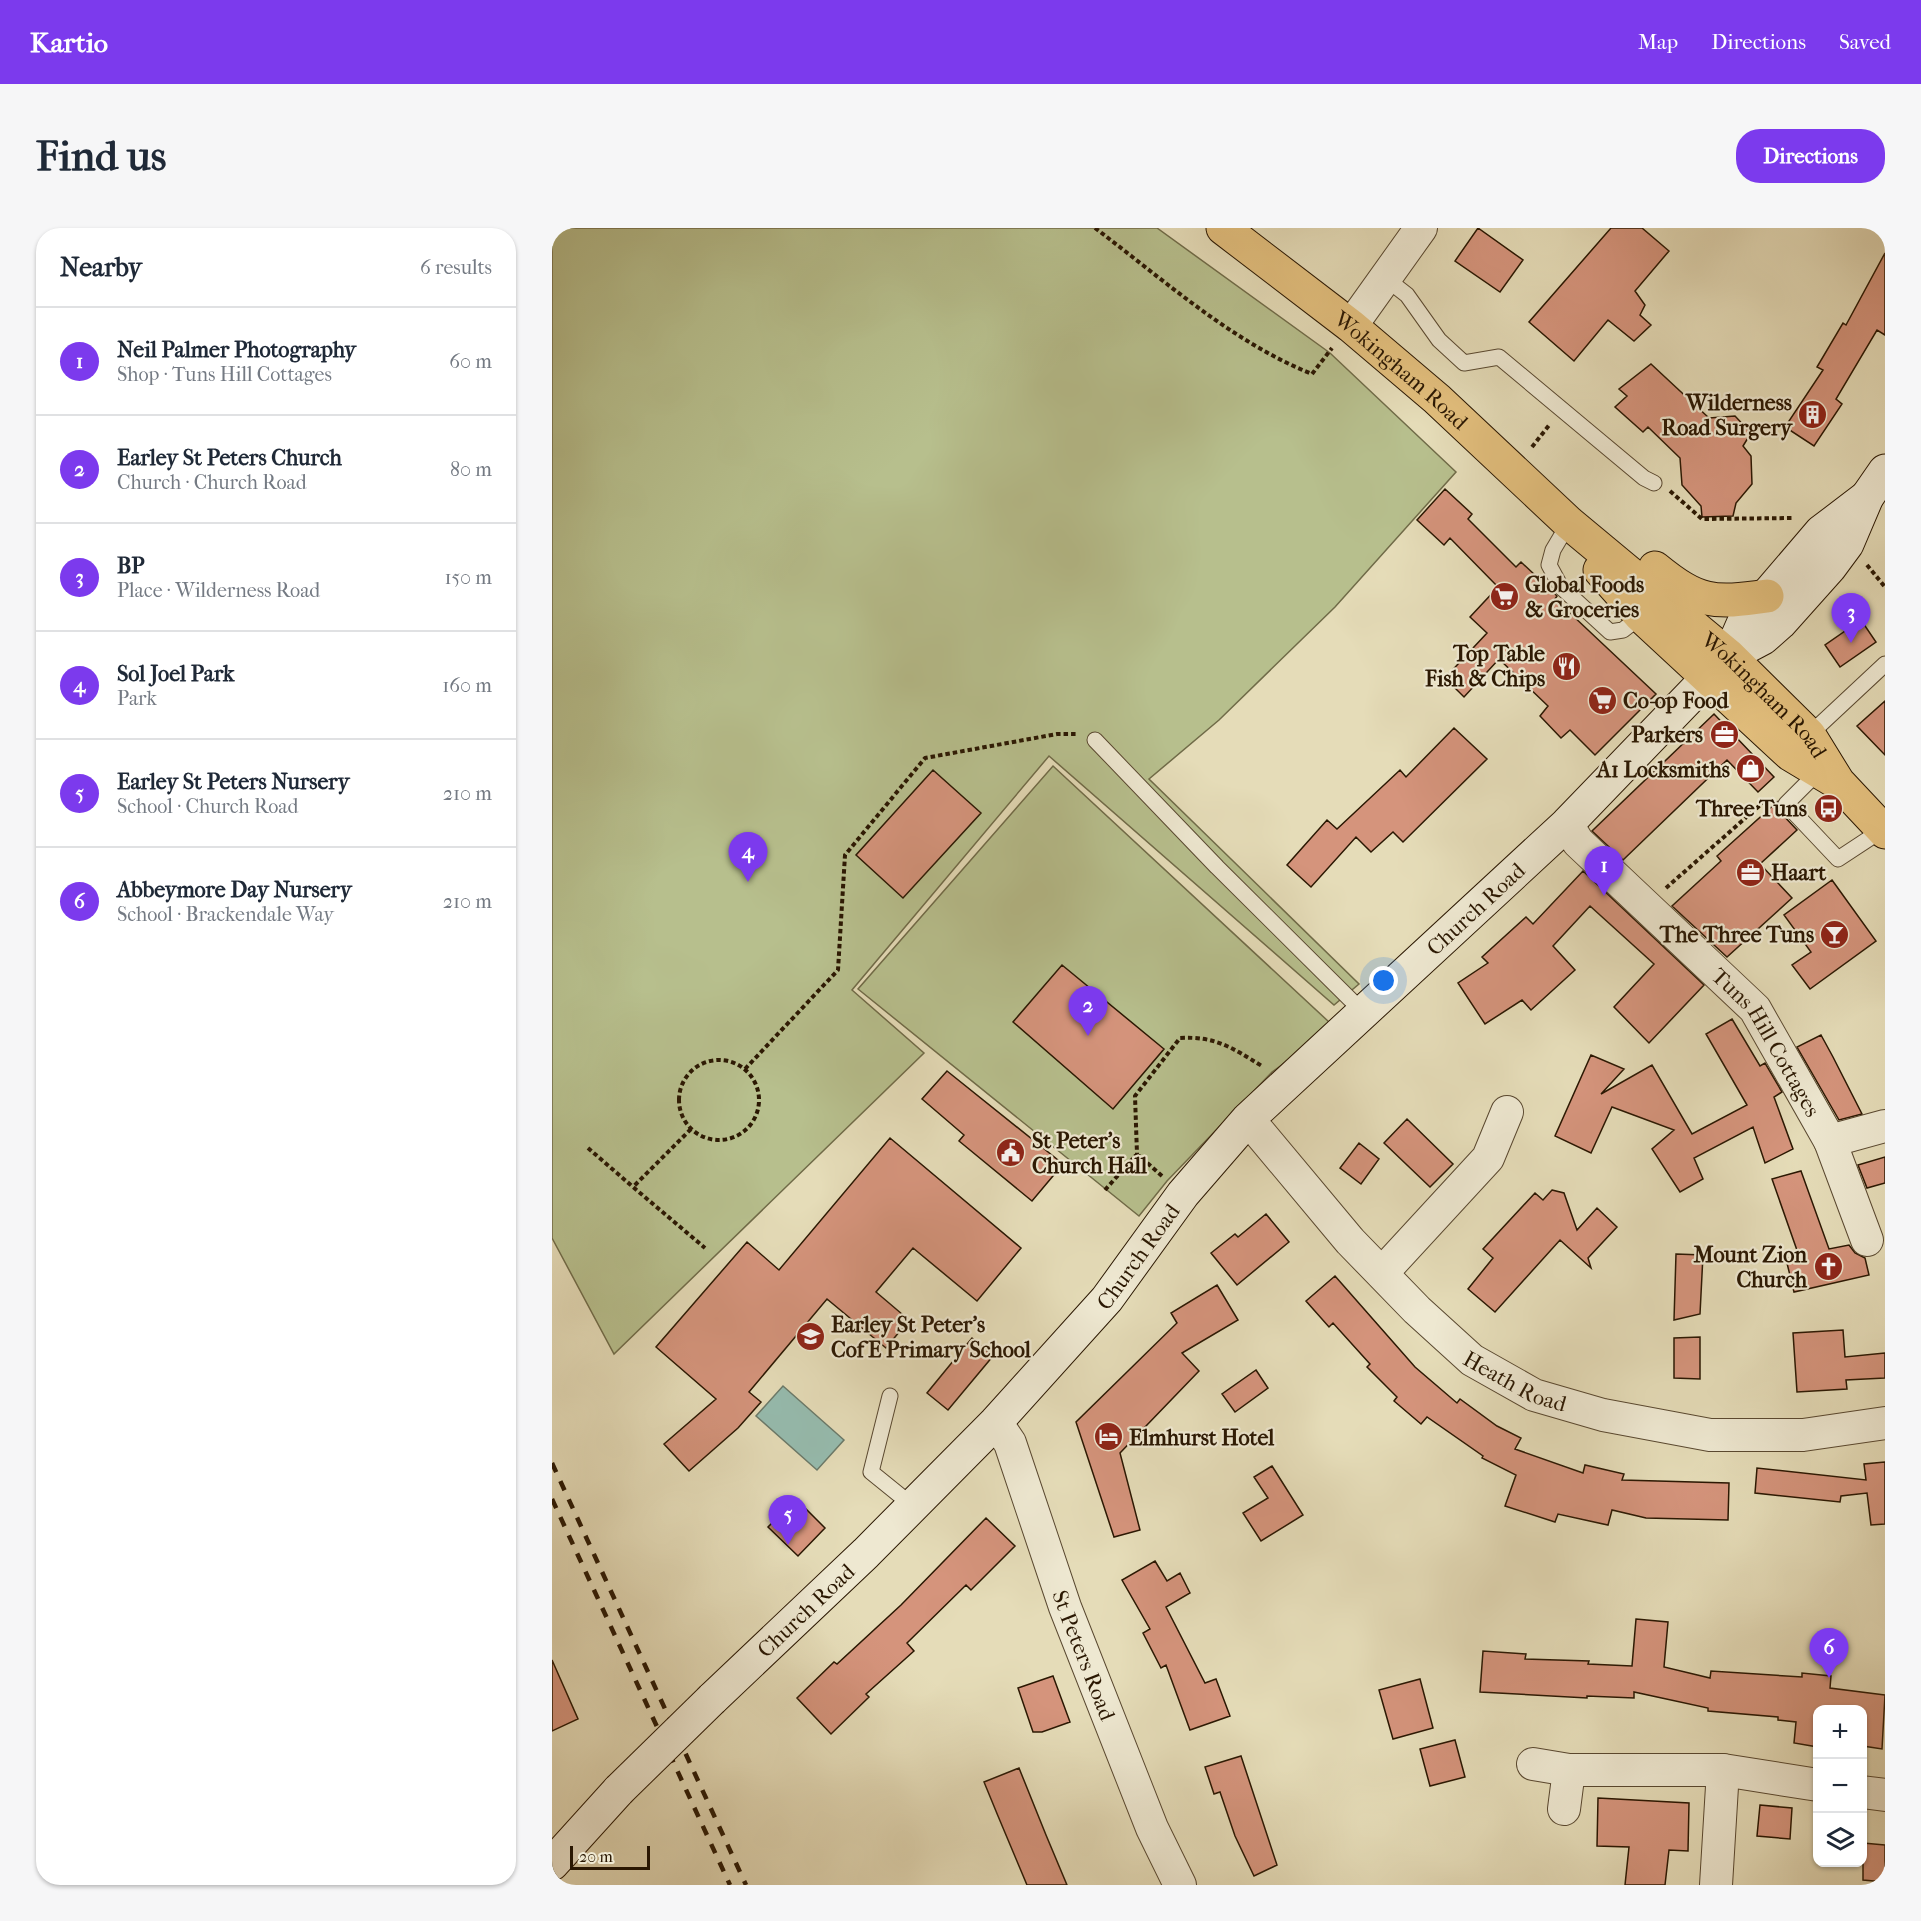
<!DOCTYPE html>
<html lang="en">
<head>
<meta charset="utf-8">
<style>
	body { margin:0; font-family:"IM FELL French Canon",serif; background:#f6f6f7; color:#1f2937 }
	.controls { position:absolute; right:18px; bottom:18px; display:grid; overflow:hidden; border-radius:12px; box-shadow:0 2px 4px #0004 }
	.controls button { width:54px; height:54px; display:grid; place-items:center; padding:0; border:0; border-bottom:2px solid #e0e1e3; background:#fff; color:#1f2937; font:30px sans-serif }
	.scale { position:absolute; left:18px; bottom:15px; width:80px; box-sizing:border-box; padding-left:6px; border:3px solid #2a1702; border-top:0; font-size:16px; line-height:21px; white-space:nowrap; color:#2a1702; -webkit-text-stroke:4px #eee8d1; paint-order:stroke }
	.you { position:absolute; left:832px; top:753px; width:21px; height:21px; margin:-15px; border:4px solid #fff; border-radius:50%; background:#1a73e8; box-shadow:0 0 0 9px #1a73e833 }
	.badge { display:grid; place-items:center; width:39px; height:39px; border-radius:50%; background:#7c3aed; color:#fff; font-size:20px; font-weight:700 }
	.pin { position:absolute; translate:-50% -50px; filter:drop-shadow(0 2px 3px #0008) }
	.pin::after { content:''; position:absolute; top:32px; width:21px; height:18px; background:inherit; clip-path:polygon(0 0,100% 0,50% 100%) }
	.list { margin:0; padding:0; list-style:none }
	h2 { display:flex; justify-content:space-between; align-items:center; height:78px; margin:0; padding:0 24px; font-size:26px }
	h2 small { font-size:20px; font-weight:400; color:#747a83 }
	.list li { display:grid; grid-template-columns:39px 1fr auto; gap:18px; align-items:center; box-sizing:border-box; height:108px; padding:0 24px; border-top:2px solid #e0e1e3 }
	.list b { display:block; font-size:22px; white-space:nowrap }
	.list p { margin:0; font-size:20px; white-space:nowrap; color:#747a83 }
	.list em { font-size:20px; font-style:normal; color:#747a83 }
	.icon { flex:none; width:33px; height:33px; fill:none; stroke:currentColor; stroke-width:2; stroke-linecap:round; stroke-linejoin:round }
	.map { position:relative; flex:none; width:1333px; height:1657px; overflow:hidden; border-radius:24px }
	header { display:flex; align-items:center; gap:36px; box-sizing:border-box; height:84px; padding:0 30px; background:#7c3aed; color:#fff }
	header strong { font-size:28px }
	nav { display:flex; gap:33px; margin-inline-start:auto; font-size:21px }
	.intro { display:flex; align-items:center; justify-content:space-between; box-sizing:border-box; height:144px; padding:0 36px }
	h1 { margin:0; font-size:42px }
	.button { padding:15px 27px; border-radius:24px; background:#7c3aed; color:#fff; font-size:21px; font-weight:700 }
	main { display:flex; gap:36px; padding:0 36px }
	aside { flex:1; background:#fff; border-radius:24px; box-shadow:0 2px 4px #0004 }
	.map>svg:first-child { display:block }
</style>
</head>
<body>
<header>
<strong>Kartio</strong>
<nav><a>Map</a><a>Directions</a><a>Saved</a></nav>
</header>
<div class="intro"><h1>Find us</h1><a class="button">Directions</a></div>
<main>
<aside>
<h2>Nearby<small>6 results</small></h2>
<ul class="list">
<li><span class="badge">1</span><div><b>Neil Palmer Photography</b><p>Shop · Tuns Hill Cottages</p></div><em>60 m</em></li>
<li><span class="badge">2</span><div><b>Earley St Peters Church</b><p>Church · Church Road</p></div><em>80 m</em></li>
<li><span class="badge">3</span><div><b>BP</b><p>Place · Wilderness Road</p></div><em>150 m</em></li>
<li><span class="badge">4</span><div><b>Sol Joel Park</b><p>Park</p></div><em>160 m</em></li>
<li><span class="badge">5</span><div><b>Earley St Peters Nursery</b><p>School · Church Road</p></div><em>210 m</em></li>
<li><span class="badge">6</span><div><b>Abbeymore Day Nursery</b><p>School · Brackendale Way</p></div><em>210 m</em></li>
</ul>
</aside>
<div class="map">
<svg width="1333" height="1657" viewBox="0 0 1333 1657">
	<rect width="100%" height="100%" fill="#e5dcb8"/>
	<filter id="stains"><feTurbulence type="fractalNoise" baseFrequency=".00333" numOctaves="4"/><feColorMatrix values="0 0 0 0 .2 0 0 0 0 .09 0 0 0 0 .02 0 0 0 .5 -.17"/></filter>
	<radialGradient id="worn" r=".72"><stop offset=".6" stop-color="#630" stop-opacity="0"/><stop offset="1" stop-color="#630" stop-opacity=".3"/></radialGradient>
	<path fill="#b7bf8d" stroke="#706b48" stroke-width="1.5" d="M0,0H605L778,125L904,244L783,379L667,492L597,551L807,756L782,777L497,528L300,762L372,825L62,1126L0,1010Z
		M501,538L777,794L759,816L720,844L615,953L587,988L306,761Z"/>
	<path fill="#96bcaf" stroke="#6b7a6a" stroke-width="1.5" d="M231,1158L292,1212L265,1242L204,1188Z"/>
	<path fill="#d5947c" stroke="#2a1702" stroke-width="1.5" d="M926,0L971,32L948,64L903,33Z
		M1059,0H1090L1117,23L1083,63L1093,77L1088,87L1099,97L1082,113L1056,92L1022,133L977,94Z
		M1333,25V107L1325,102L1284,171L1290,176L1262,218L1233,199L1271,142L1265,139L1291,95L1294,97Z
		M1099,136L1157,190L1183,188L1199,205L1191,218L1199,228L1200,256L1184,275L1181,288L1150,289L1149,278L1130,257L1128,230L1096,199L1091,204L1063,179L1075,168L1067,161Z
		M893,261L920,286L916,291L964,339L969,334L999,362L1005,368L1003,371L1104,466L1043,527L1018,502L1009,510L988,488L996,478L947,431L912,469L893,450L935,405L918,389L946,359L898,310L892,317L865,292Z
		M1309,392L1324,414L1288,439L1273,417Z
		M1333,473V527L1305,498Z
		M1162,486L1222,549L1206,564L1175,532L1071,632L1040,603Z
		M902,500L935,531L851,614L841,604L819,624L804,609L759,659L735,637L775,592L785,601L848,542L854,549Z
		M381,542L429,585L351,670L304,627Z
		M1225,574L1227,583L1245,602L1208,636L1240,670L1175,729L1120,678L1169,633L1165,628Z
		M1031,643L1152,757L1097,815L1062,779L1102,736L1038,678L1001,718L1023,742L979,782L970,772L933,796L906,755L936,735L930,729L974,689L981,696Z
		M1280,652L1324,713L1258,761L1240,737L1259,724L1232,687Z
		M510,737L612,821L561,881L461,794Z
		M1180,791L1208,838L1213,835L1230,864L1222,869L1241,921L1213,935L1201,899L1142,930L1151,951L1128,964L1100,921L1122,902L1060,879L1039,925L1003,908L1039,827L1072,841L1049,866L1100,837L1140,906L1195,877L1154,806Z
		M1269,807L1281,829L1310,886L1287,892L1245,819Z
		M395,843L511,936L480,973L407,913L412,907L370,871Z
		M855,891L901,936L878,959L832,915Z
		M338,910L469,1020L425,1073L361,1020L324,1064L357,1092L334,1120L275,1071L197,1164L209,1174L186,1200L137,1243L112,1216L164,1171L104,1119L195,1014L227,1042Z
		M807,915L827,931L809,956L788,940Z
		M1333,929V955L1315,960L1306,937Z
		M1249,943L1277,1021L1297,1017L1303,1025L1313,1030L1317,1047L1242,1064L1234,1031L1247,1028L1220,951Z
		M1000,962L1012,965L1025,1002L1045,980L1065,999L1036,1030L1039,1040L1008,1012L943,1084L916,1061L941,1030L931,1021L983,965L991,972Z
		M714,986L737,1014L685,1057L659,1025L683,1006L686,1009Z
		M1124,1026L1151,1027L1148,1086L1122,1092Z
		M783,1048L863,1139L905,1175L908,1171L945,1198L969,1210L963,1221L1031,1245L1033,1237L1072,1246L1070,1252L1177,1255L1176,1292L1094,1290L1060,1282L1056,1297L1006,1286L1003,1294L953,1278L964,1247L930,1230L931,1228L875,1189L869,1196L842,1173L845,1169L815,1139L818,1136L781,1095L777,1099L754,1073Z
		M665,1057L686,1092L630,1125L647,1143L568,1225L588,1302L562,1309L524,1194L625,1095L619,1085Z
		M1291,1102L1293,1129L1333,1125V1150L1294,1152L1295,1161L1245,1164L1241,1105Z
		M1148,1109V1151L1122,1150V1110Z
		M420,1110L441,1128L396,1182L375,1165Z
		M704,1142L716,1160L683,1184L670,1166Z
		M1333,1234V1296L1319,1297L1315,1265L1289,1268L1288,1274L1203,1265L1205,1240L1314,1252L1312,1236Z
		M720,1238L751,1287L709,1313L691,1285L716,1270L702,1249Z
		M244,1271L273,1300L246,1328L216,1299Z
		M434,1290L463,1318L419,1362L414,1357L355,1415L362,1423L314,1466L317,1469L279,1506L245,1470L282,1434L285,1436L349,1377Z
		M603,1333L615,1353L628,1345L638,1365L614,1379L653,1455L664,1451L678,1488L638,1502L614,1437L609,1440L591,1405L598,1401L570,1352Z
		M1084,1391L1116,1394L1112,1439L1158,1450L1159,1443L1250,1449V1445L1279,1448L1278,1460L1333,1467L1330,1521L1311,1518V1482H1266V1519L1242,1515L1244,1494L1226,1492V1489L1156,1483V1480L1082,1464V1470L1035,1468V1470L928,1464L931,1423L974,1426L973,1431L1037,1433L1036,1436L1080,1438Z
		M0,1432L26,1491L0,1503Z
		M501,1448L518,1494L490,1504H481L466,1460Z
		M868,1451L881,1500L841,1511L827,1462Z
		M903,1512L913,1549L878,1558L868,1521Z
		M689,1528L725,1637L702,1648L683,1608L668,1564L662,1566L653,1539Z
		M467,1540L494,1607L515,1657H475L446,1588L432,1554Z
		M1046,1570L1137,1575L1136,1623L1117,1622L1113,1657H1073L1077,1619L1045,1618Z
		M1208,1577L1240,1580L1238,1611L1205,1608Z
		M1311,1615L1333,1617V1654L1311,1652Z"/>
	<g fill="none" stroke-linecap="round" stroke-linejoin="round">
		<defs>
			<path id="service" d="M832,49L855,67L887,112L912,135L947,129L1092,250L1102,255
				M1017,295L1001,322L997,337L1009,359L1058,404L1071,402L1089,388
				M1257,507L1333,436
				M543,512L665,639L812,785
				M1266,544L1234,576L1286,631L1330,602
				M338,1168L319,1244L361,1278"/>
			<g id="minor">
				<path d="M799,98L869,0"/>
				<path id="s1" d="M1015,596L1026,614L1203,781L1278,913L1333,898"/>
				<path id="s2" d="M696,891L798,1013L865,1082L920,1132L982,1167L1051,1187L1158,1207H1251L1333,1195"/>
				<path d="M1278,913L1315,1012"/>
				<path d="M830,1045L936,930L955,884"/>
				<path id="s3" d="M444,1194L458,1215L513,1379L600,1600L628,1657"/>
				<path d="M981,1536L1017,1542H1171L1266,1557"/>
				<path d="M1310,1564L1333,1567"/>
				<path d="M1012,1581L1017,1542"/>
				<path d="M1164,1657L1171,1542"/>
			</g>
			<g id="secondary">
				<path d="M1177,428L1211,410L1228,395L1278,339L1295,316L1315,269L1333,243"/>
				<path id="s4" d="M160,1471L314,1325L444,1194L555,1071L631,966L696,891L1015,596L1177,428L1192,394L1269,304L1315,269"/>
				<path d="M0,1636L67,1562"/>
			</g>
			<g id="primary">
				<path id="s5" d="M671,0L799,98L885,171L1017,295L1177,428L1257,507L1286,554L1333,604"/>
				<path d="M1103,340C1146,375 1161,376 1215,368"/>
				<path d="M1048,342L1089,388L1238,526L1283,553"/>
			</g>
		</defs>
		<use href="#service" stroke="#594830" stroke-width="17"/>
		<use href="#minor" stroke="#594830" stroke-width="34"/>
		<use href="#secondary" stroke="#2a1702" stroke-width="35"/>
		<use href="#primary" stroke="#2a1702" stroke-width="35"/>
		<path stroke="#2a1702" stroke-width="4" stroke-dasharray="4.5 3" stroke-linecap="butt" d="M543,0C612,52 680,114 760,146L780,120
			M980,219L998,196
			M1118,263L1150,291L1241,290
			M1315,337L1333,359
			M1114,660L1215,571
			M127 872a40 40 0 1 1 80 0a40 40 0 1 1-80 0Z
			M193,841L286,742L293,627L373,530L505,506H525
			M139,901L81,959L153,1020
			M36,920L81,959
			M610,948L585,926L583,868L628,810C664,808 680,820 710,838
			M553,962L585,926"/>
		<use href="#service" stroke="#eee8d1" stroke-width="15"/>
		<use href="#minor" stroke="#eee8d1" stroke-width="32"/>
		<use href="#secondary" stroke="#eee8d1" stroke-width="33"/>
		<use href="#primary" stroke="#e2be7c" stroke-width="33"/>
		<path stroke="#2a1702" stroke-width="4.5" stroke-dasharray="10 10" stroke-linecap="butt" d="M0,1235L194,1657
			M0,1271L178,1657"/>
		<defs>
			<path id="secondary-bridge" d="M67,1562L160,1471"/>
		</defs>
		<use href="#secondary-bridge" stroke="#2a1702" stroke-width="35" stroke-linecap="butt"/>
		<use href="#secondary-bridge" stroke="#eee8d1" stroke-width="33"/>
	</g>
	<defs>
		<symbol id="building-disc" viewBox="-11 -11 22 22"><circle r="9.5" fill="#8f2418" stroke="#eee8d1"/><path d="M-4-6H4V6H1V3H-1V6H-4ZM-2.5-4.3h1.7v1.8h-1.7ZM.8-4.3h1.7v1.8H.8ZM-2.5-1h1.7V.8h-1.7ZM.8-1h1.7V.8H.8Z" fill="#fff"/></symbol>
		<symbol id="supermarket-disc" viewBox="-11 -11 22 22"><circle r="9.5" fill="#8f2418" stroke="#eee8d1"/><path d="M-6-5.5h2.5l.6 2H6L4.5 2H-2.5L-4.4-4H-6ZM-1.5 3.2a1.3 1.3 0 1 0 .1 0ZM3 3.2a1.3 1.3 0 1 0 .1 0Z" fill="#fff"/></symbol>
		<symbol id="restaurant-disc" viewBox="-11 -11 22 22"><circle r="9.5" fill="#8f2418" stroke="#eee8d1"/><path d="M-5-6h1v4h1v-4h1v4h1v-4h1v5L-1.5 .5V6h-2V.5L-5-1ZM5-6V6H3V1.5H1.5Q1.5-4 5-6Z" fill="#fff"/></symbol>
		<symbol id="office-disc" viewBox="-11 -11 22 22"><circle r="9.5" fill="#8f2418" stroke="#eee8d1"/><path d="M-6-3h4V-5.5h4V-3h4V5H-6ZM-1-4.5V-3h2v-1.5ZM-6 0V1H6V0Z" fill="#fff"/></symbol>
		<symbol id="shop-disc" viewBox="-11 -11 22 22"><circle r="9.5" fill="#8f2418" stroke="#eee8d1"/><path d="M-5-2.5h2.3a2.7 3.5 0 0 1 5.4 0H5L5.5 6h-11ZM-1.5-2.5h3a1.5 2.3 0 0 0-3 0Z" fill="#fff"/></symbol>
		<symbol id="bus-disc" viewBox="-11 -11 22 22"><circle r="9.5" fill="#8f2418" stroke="#eee8d1"/><path d="M-5-6H5V4H4V6H2V4H-2V6H-4V4H-5ZM-3.5-4V0h7V-4ZM-3.5 1.2v1.5H-2V1.2ZM2 1.2v1.5H3.5V1.2Z" fill="#fff"/></symbol>
		<symbol id="bar-disc" viewBox="-11 -11 22 22"><circle r="9.5" fill="#8f2418" stroke="#eee8d1"/><path d="M-6-5H6L.8 .8V4.5H3.5V6h-7V4.5H-.8V.8Z" fill="#fff"/></symbol>
		<symbol id="civic-disc" viewBox="-11 -11 22 22"><circle r="9.5" fill="#8f2418" stroke="#eee8d1"/><path d="M-.6-6.5H3V-4.5H.6V-3L4-1V1h2V6H-6V1h2V-1L-.6-3ZM-1.2 2.5V6h2.4V2.5Z" fill="#fff"/></symbol>
		<symbol id="church-disc" viewBox="-11 -11 22 22"><circle r="9.5" fill="#8f2418" stroke="#eee8d1"/><path d="M-1.2-6h2.4v3.5h3.3v2.4h-3.3V6h-2.4V-.1h-3.3v-2.4h3.3Z" fill="#fff"/></symbol>
		<symbol id="school-disc" viewBox="-11 -11 22 22"><circle r="9.5" fill="#8f2418" stroke="#eee8d1"/><path d="M0-5L7-2L0 1L-7-2ZM-4 1L0 2.5L4 1V4Q0 6-4 4Z" fill="#fff"/></symbol>
		<symbol id="hotel-disc" viewBox="-11 -11 22 22"><circle r="9.5" fill="#8f2418" stroke="#eee8d1"/><path d="M-6-4.5h1.5V1H6V5H4.5V3h-9V5H-6ZM-4 0a1.8 1.8 0 1 1 3.6 0ZM.5 0V-2.5h3Q6-2.5 6 0Z" fill="#fff"/></symbol>
	</defs>
	<g fill-rule="evenodd">
		<use href="#building-disc" x="1244" y="170" width="33" height="33"/>
		<use href="#supermarket-disc" x="936" y="352" width="33" height="33"/>
		<use href="#restaurant-disc" x="998" y="422" width="33" height="33"/>
		<use href="#supermarket-disc" x="1034" y="456" width="33" height="33"/>
		<use href="#office-disc" x="1156" y="490" width="33" height="33"/>
		<use href="#shop-disc" x="1182" y="524" width="33" height="33"/>
		<use href="#bus-disc" x="1260" y="564" width="33" height="33"/>
		<use href="#office-disc" x="1182" y="628" width="33" height="33"/>
		<use href="#bar-disc" x="1266" y="690" width="33" height="33"/>
		<use href="#civic-disc" x="442" y="908" width="33" height="33"/>
		<use href="#church-disc" x="1260" y="1022" width="33" height="33"/>
		<use href="#school-disc" x="242" y="1092" width="33" height="33"/>
		<use href="#hotel-disc" x="540" y="1192" width="33" height="33"/>
	</g>
	<g text-anchor="middle" stroke-width="4.5" stroke-linejoin="round" paint-order="stroke">
		<g font-size="22" fill="#2a1702" stroke="#eee8d1">
			<text dy="8" stroke="none"><textPath href="#s5" startOffset="228">Wokingham Road</textPath></text>
			<text dy="8" stroke="none"><textPath href="#s5" startOffset="716">Wokingham Road</textPath></text>
			<text dy="8" stroke="none"><textPath href="#s4" startOffset="1101">Church Road</textPath></text>
			<text dy="8" stroke="none"><textPath href="#s1" startOffset="298">Tuns Hill Cottages</textPath></text>
			<text dy="8" stroke="none"><textPath href="#s4" startOffset="615">Church Road</textPath></text>
			<text dy="8" stroke="none"><textPath href="#s2" startOffset="378">Heath Road</textPath></text>
			<text dy="8" stroke="none"><textPath href="#s4" startOffset="129">Church Road</textPath></text>
			<text dy="8" stroke="none"><textPath href="#s3" startOffset="250">St Peters Road</textPath></text>
		</g>
		<g font-size="22" font-weight="bold" fill="#2a1702" stroke="#eee8d1" text-anchor="end">
			<text x="1240" y="182">Wilderness<tspan x="1240" dy="25">Road Surgery</tspan></text>
			<text x="973" y="364" text-anchor="start">Global Foods<tspan x="973" dy="25">&amp; Groceries</tspan></text>
			<text x="993" y="433">Top Table<tspan x="993" dy="25">Fish &amp; Chips</tspan></text>
			<text x="1071" y="480" text-anchor="start">Co-op Food</text>
			<text x="1151" y="514">Parkers</text>
			<text x="1178" y="549">A1 Locksmiths</text>
			<text x="1255" y="588">Three Tuns</text>
			<text x="1219" y="652" text-anchor="start">Haart</text>
			<text x="1262" y="714">The Three Tuns</text>
			<text x="480" y="920" text-anchor="start">St Peter's<tspan x="480" dy="25">Church Hall</tspan></text>
			<text x="1255" y="1034">Mount Zion<tspan x="1255" dy="25">Church</tspan></text>
			<text x="279" y="1104" text-anchor="start">Earley St Peter's<tspan x="279" dy="25">CofE Primary School</tspan></text>
			<text x="577" y="1217" text-anchor="start">Elmhurst Hotel</text>
		</g>
	</g>
	<rect width="100%" height="100%" filter="url(#stains)"/>
	<rect width="100%" height="100%" fill="url(#worn)"/>
</svg>
<div class="controls">
<button>+</button>
<button>−</button>
<button><svg class="icon" aria-label="layers" viewBox="0 0 24 24"><path d="M12 4l9 5-9 5-9-5zM3 14l9 5 9-5"/></svg></button>
</div>
<div class="scale">20 m</div>
<div class="you"></div>
<div class="pin badge" style="left:1052px;top:668px">1</div>
<div class="pin badge" style="left:536px;top:808px">2</div>
<div class="pin badge" style="left:1299px;top:415px">3</div>
<div class="pin badge" style="left:196px;top:654px">4</div>
<div class="pin badge" style="left:236px;top:1317px">5</div>
<div class="pin badge" style="left:1277px;top:1450px">6</div>
</div>
</main>
</body>
</html>
